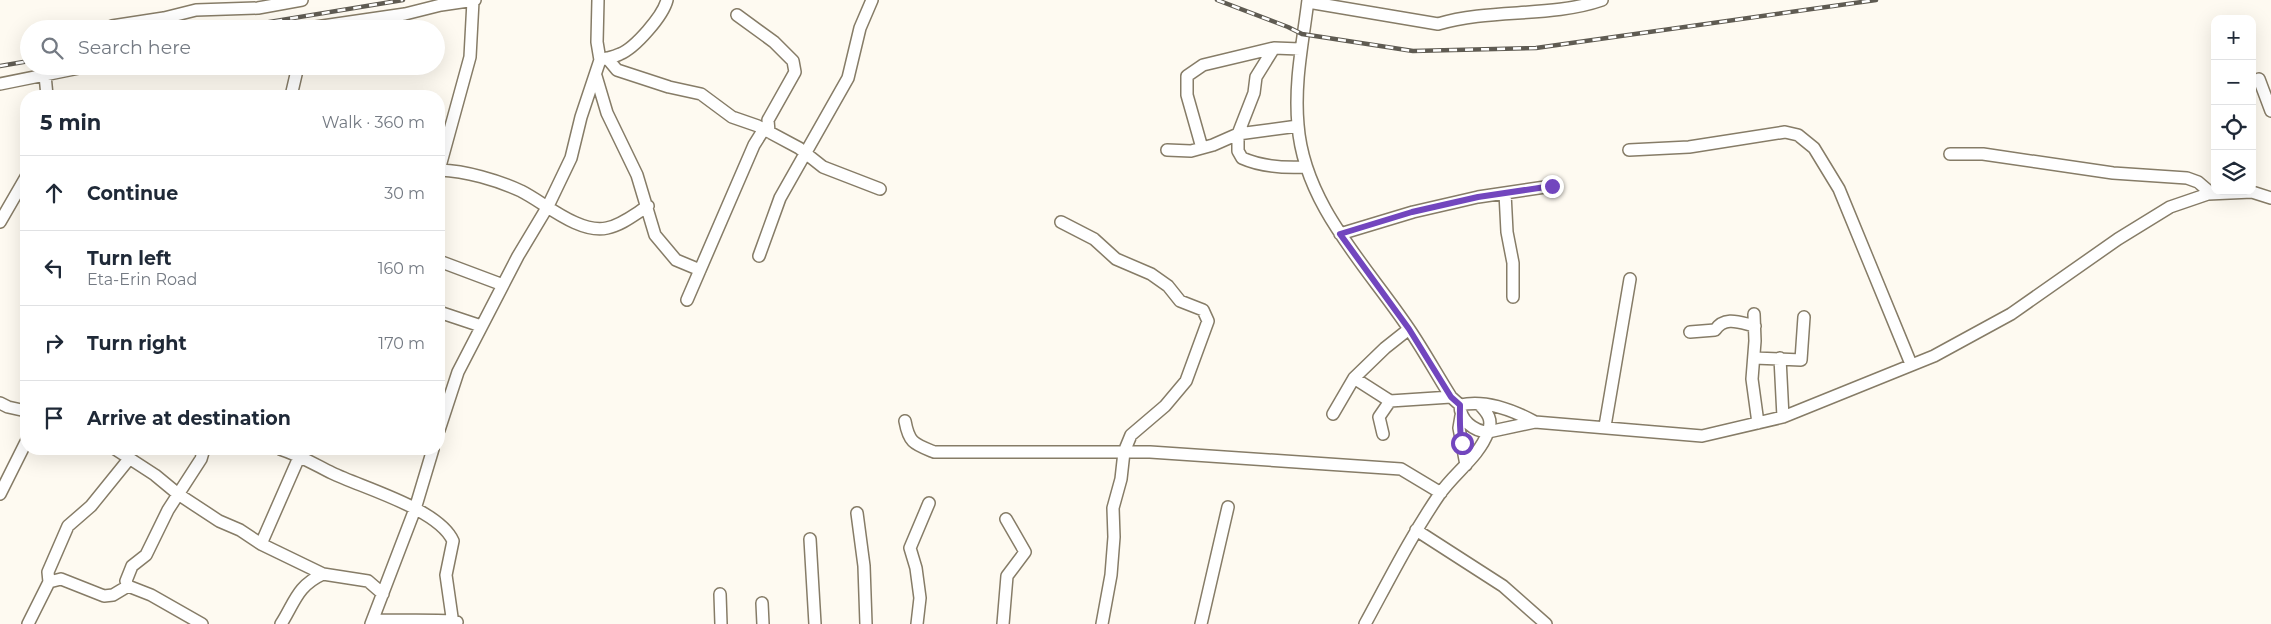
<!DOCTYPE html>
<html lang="en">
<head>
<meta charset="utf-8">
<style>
	body { margin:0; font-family:Montserrat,sans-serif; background:#f6f6f7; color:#1f2937 }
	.controls { position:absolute; right:15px; top:15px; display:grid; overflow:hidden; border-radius:10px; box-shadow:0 5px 20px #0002 }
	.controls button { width:45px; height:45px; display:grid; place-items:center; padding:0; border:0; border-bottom:1px solid #e0e1e3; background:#fff; color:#1f2937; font:25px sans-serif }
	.stop { position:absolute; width:15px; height:15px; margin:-11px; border:4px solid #7246be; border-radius:50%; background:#fff }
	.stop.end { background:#7246be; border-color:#fff; box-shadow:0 1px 5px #0008 }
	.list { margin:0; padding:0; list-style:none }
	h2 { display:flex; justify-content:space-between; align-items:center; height:65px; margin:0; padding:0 20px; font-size:21px }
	h2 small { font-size:16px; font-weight:400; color:#747a83 }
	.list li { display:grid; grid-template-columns:32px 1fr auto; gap:15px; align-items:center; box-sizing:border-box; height:75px; padding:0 20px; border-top:1px solid #e0e1e3 }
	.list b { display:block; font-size:19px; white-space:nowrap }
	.list p { margin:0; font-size:16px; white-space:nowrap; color:#747a83 }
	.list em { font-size:16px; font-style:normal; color:#747a83 }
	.icon { flex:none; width:28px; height:28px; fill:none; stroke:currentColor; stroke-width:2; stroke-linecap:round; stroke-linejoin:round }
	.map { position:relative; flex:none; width:2271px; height:624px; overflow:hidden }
	.search { position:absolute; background:#fff; box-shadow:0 5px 20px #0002; left:20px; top:20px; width:425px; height:55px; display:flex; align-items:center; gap:12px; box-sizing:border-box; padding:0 18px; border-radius:28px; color:#747a83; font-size:19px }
	.panel { position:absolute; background:#fff; box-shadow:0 5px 20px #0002; left:20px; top:90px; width:425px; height:365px; border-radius:20px }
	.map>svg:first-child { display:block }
</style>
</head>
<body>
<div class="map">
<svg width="2271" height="624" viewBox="0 0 2271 624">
	<rect width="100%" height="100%" fill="#fefaf1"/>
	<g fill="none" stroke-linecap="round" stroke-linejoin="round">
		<defs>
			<path id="minor" d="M1308,0C1303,42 1294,82 1298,125C1304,205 1367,266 1409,329C1424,351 1437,375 1451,397L1460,405
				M1308,2L1438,24C1491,8 1550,18 1602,0
				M737,15L774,42L793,61L795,72L768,120L769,132
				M112,26L164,18L196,10L258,8L302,0
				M302,29L405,14L441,5L475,0
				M1274,48L1256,77L1254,93L1238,134V151L1242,158C1262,167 1284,168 1305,167
				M607,58L617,70L669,87L701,94L732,117L758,126L799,148L823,167L880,189
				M601,60C607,58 614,57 620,54C635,48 663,16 667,0
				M45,75L47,96
				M596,76L607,113L637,175L655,235L676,260L700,270
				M2259,79L2271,111
				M0,84L89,66
				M291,96L298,66
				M1202,148L1187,95V76L1203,65L1274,48L1300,49
				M1167,150L1191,151L1213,145L1238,134L1298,126
				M1629,150L1689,147L1785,132L1798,135L1814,148L1839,189L1911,364
				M1950,154H1983L2113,173L2187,178L2198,182L2212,194
				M439,170L470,57L473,1
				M440,170C466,171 497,180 521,191C545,203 579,234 607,228C622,225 635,214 648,206
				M1505,193L1507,232L1513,263V297
				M0,222L26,177
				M1061,222L1094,239L1116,259L1151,274L1168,286L1180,301L1203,310L1208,321L1186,381L1165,406L1131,435L1124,452L1121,479L1113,508L1114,537L1111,575L1102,624
				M1340,234L1413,212L1478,197L1552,186
				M759,256L780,198L848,78L860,28L872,0
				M439,261L503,285
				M687,300L754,145L764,129
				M439,312L481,326
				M1754,314L1755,341L1752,379L1758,423
				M1690,332L1715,330C1725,315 1741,323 1755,326
				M1754,358L1801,360L1804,317
				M1780,358L1783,417
				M1354,378L1390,401L1451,397
				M0,403L8,407L26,411
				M1460,405C1486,399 1513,410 1535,422
				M1460,405C1460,420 1473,431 1488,432C1493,420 1488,413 1479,404
				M1333,414L1354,378L1385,348L1409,329
				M1461,416L1459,428L1466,465
				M905,421C909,443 914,444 934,452H1150L1401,469L1441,493
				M1605,426L1630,279
				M439,430L458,372L518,256L548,206L571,158L581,117L600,60L597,42L598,0
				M1383,434L1379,417L1390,401
				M115,449L155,475L178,494L219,521L240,530L261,544L323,574L368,581L383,594
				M280,449C299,455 314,464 332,473C363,488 439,509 453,541L446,575L453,624
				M0,494L26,442
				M857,513L864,566L866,624
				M1416,530L1503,586L1546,624
				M810,539L815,624
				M261,544L300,455
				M49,582L61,579L104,596L113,595L128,586
				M128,586L126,581L132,566L146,555L168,510L201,459L204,449
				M128,586L151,595L202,624
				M720,594L721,624
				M762,603L763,624
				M373,620C385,621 452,619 457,622
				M28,624L49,582L48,572L68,526L91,506L129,459
				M281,624C295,602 297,586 323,574
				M371,624L415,509L433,449
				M917,624L920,598L916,568L910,548L929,503
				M1003,624L1007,576L1025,552L1006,519
				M1201,624L1228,507
				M1365,624C1389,580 1411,536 1439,495C1454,473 1479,457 1488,432L1535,422L1702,436L1783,417L1934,356L2011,314L2118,239L2170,207L2208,194L2252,192L2271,198"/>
		</defs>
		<use href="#minor" stroke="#867c67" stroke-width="14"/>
		<use href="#minor" stroke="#fff" stroke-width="11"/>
		<defs>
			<path id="rail" d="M1217,0L1288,27L1302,34L1413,51L1536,48L1876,0
				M227,29L403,0
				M0,66L29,61"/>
		</defs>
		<use href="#rail" stroke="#5f5b52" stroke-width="4.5"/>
		<use href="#rail" stroke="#fff" stroke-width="2.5" stroke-dasharray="8" stroke-linecap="butt"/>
	</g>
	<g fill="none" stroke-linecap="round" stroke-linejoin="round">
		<path stroke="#7246be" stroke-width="6" d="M1462,443C1459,430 1460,418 1460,405L1451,397L1409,329L1340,234L1412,212L1478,197L1552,186"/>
	</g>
</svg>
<div class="controls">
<button>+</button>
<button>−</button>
<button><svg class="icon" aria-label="locate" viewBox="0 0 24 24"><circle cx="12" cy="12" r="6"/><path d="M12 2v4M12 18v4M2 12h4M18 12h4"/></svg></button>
<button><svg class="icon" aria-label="layers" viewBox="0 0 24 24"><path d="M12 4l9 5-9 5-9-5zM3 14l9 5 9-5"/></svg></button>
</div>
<div class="stop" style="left:1462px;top:443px"></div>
<div class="stop end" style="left:1552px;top:186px"></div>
<div class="search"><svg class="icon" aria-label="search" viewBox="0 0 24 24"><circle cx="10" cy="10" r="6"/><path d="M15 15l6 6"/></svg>Search here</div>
<section class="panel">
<h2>5 min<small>Walk · 360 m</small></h2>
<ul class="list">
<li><svg class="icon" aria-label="ahead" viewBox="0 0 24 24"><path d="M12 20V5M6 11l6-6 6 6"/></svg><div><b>Continue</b></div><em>30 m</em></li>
<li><svg class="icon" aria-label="left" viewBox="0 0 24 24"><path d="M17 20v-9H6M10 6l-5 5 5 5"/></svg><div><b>Turn left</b><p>Eta-Erin Road</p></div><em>160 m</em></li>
<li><svg class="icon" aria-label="right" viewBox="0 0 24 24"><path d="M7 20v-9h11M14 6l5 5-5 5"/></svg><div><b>Turn right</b></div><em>170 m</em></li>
<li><svg class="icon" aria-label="arrive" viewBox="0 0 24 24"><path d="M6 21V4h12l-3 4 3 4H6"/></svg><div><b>Arrive at destination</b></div></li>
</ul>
</section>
</div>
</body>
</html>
